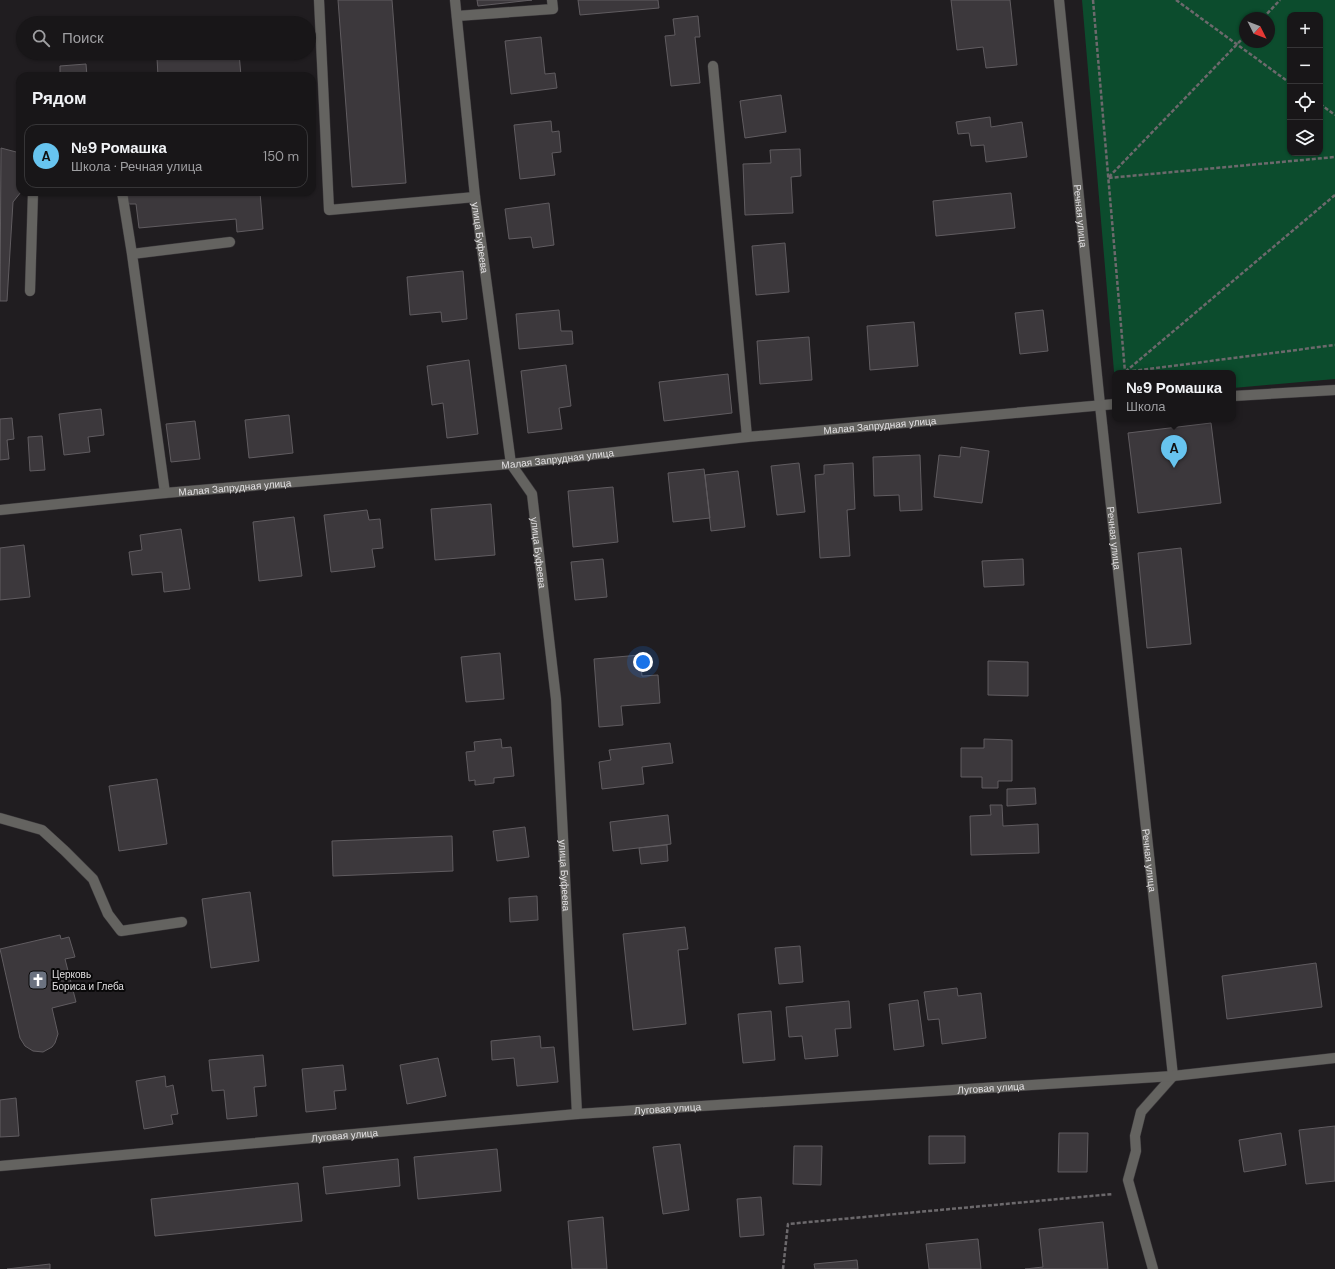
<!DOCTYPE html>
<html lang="ru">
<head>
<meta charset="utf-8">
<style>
	body { margin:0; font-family:"DM Sans",sans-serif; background:#252325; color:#f1f3f6 }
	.controls { position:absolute; right:12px; top:12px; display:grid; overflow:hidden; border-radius:8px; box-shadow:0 1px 3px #0004 }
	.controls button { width:36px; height:36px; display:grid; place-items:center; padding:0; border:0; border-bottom:1px solid #363537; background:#181618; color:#f1f3f6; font:20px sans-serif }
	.compass { position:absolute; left:1239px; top:12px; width:36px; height:36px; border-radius:50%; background:#181618; box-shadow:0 1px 3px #0004; rotate:132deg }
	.you { position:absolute; left:643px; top:662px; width:14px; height:14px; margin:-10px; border:3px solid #fff; border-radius:50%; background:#1a73e8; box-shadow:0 0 0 6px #1a73e833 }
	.badge { display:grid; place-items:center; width:26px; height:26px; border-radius:50%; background:#67c4ef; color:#111; font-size:13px; font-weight:700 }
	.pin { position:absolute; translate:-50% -33px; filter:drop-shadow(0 1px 2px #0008) }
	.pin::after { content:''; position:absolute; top:21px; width:14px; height:12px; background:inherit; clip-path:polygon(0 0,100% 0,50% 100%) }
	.popup { position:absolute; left:1112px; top:370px; width:124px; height:52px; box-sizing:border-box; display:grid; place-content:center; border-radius:8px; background:#181618; filter:drop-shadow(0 1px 3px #0005); font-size:13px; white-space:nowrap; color:#9f9fa2 }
	.popup b { font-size:15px; color:#f1f3f6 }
	.popup::after { content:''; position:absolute; left:50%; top:100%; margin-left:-8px; border:8px solid transparent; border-top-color:#181618 }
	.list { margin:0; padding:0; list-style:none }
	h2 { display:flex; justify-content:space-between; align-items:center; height:52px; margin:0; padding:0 16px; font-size:17px }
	h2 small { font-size:13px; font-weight:400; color:#9f9fa2 }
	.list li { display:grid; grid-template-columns:26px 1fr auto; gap:12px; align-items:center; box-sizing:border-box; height:64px; margin:0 8px 8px; padding:0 8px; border:1px solid #363537; border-radius:12px }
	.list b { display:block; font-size:15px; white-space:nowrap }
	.list p { margin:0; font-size:13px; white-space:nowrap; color:#9f9fa2 }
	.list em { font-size:13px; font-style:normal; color:#9f9fa2 }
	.icon { flex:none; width:22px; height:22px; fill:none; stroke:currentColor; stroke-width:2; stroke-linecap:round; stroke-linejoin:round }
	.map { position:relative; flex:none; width:1335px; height:1269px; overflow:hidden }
	.search { position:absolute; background:#181618; box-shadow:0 1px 3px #0004; left:16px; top:16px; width:300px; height:44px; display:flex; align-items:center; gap:10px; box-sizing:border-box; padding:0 14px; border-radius:22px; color:#9f9fa2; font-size:15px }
	.panel { position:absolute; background:#181618; box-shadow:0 1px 3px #0004; left:16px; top:72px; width:300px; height:124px; border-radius:12px }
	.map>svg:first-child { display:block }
</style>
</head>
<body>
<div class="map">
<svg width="1335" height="1269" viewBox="0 0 1335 1269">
	<rect width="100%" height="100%" fill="#201d20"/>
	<path fill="#0c4c2d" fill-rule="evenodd" d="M1082,0H1335V379L1233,388V373H1115V383ZM1290,15H1320V153H1290ZM1245,18H1269V42H1245Z"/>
	<path fill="#3c383c" stroke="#605c60" d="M338,0H392L406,183L352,187Z
		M477,0H532L478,6Z
		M578,0H658L659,8L580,15Z
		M951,0H1010L1017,65L986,68L983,47L957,50Z
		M698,16L700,37H695L700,83L671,86L665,36L675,35L673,19Z
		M541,37L545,74L555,73L557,88L511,94L505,41Z
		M239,53L241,76H158L157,58Z
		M86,64L87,76H60V66Z
		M781,95L786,132L745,138L740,101Z
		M990,117L991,127L1022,122L1027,157L986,162L984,145L971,146L969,133L958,134L956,122Z
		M551,121L552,132L559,131L561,152L552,153L555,175L520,179L514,125Z
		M1,148L20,153L21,192L13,202L7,301H0Z
		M800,149L801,176L791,177L793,213L745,215L743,164L771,163L770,150Z
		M127,192H260L263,229L237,232L236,219L139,228L136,204H129Z
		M1011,193L1015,228L936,236L933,201Z
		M549,203L554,245L533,248L531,237L509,239L505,209Z
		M785,243L789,292L756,295L752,246Z
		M463,271L467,319L442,322L441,312L410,315L407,277Z
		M559,310L561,331H572L573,344L519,349L516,314Z
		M1043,310L1048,351L1020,354L1015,313Z
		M914,322L918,366L870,370L867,326Z
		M809,337L812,380L760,384L757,341Z
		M469,360L478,434L447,438L443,403L432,405L427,366Z
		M566,365L571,406L559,408L562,429L528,433L521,371Z
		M728,374L732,413L664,421L659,382Z
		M101,409L104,435L88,437L90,452L64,455L59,414Z
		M289,415L293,453L249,458L245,420Z
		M12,418L14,439L7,440L9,459L0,460V419Z
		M195,421L200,459L171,462L166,424Z
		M1211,423L1221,503L1138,513L1128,433Z
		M42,436L45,470L30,471L28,437Z
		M961,447L989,451L982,503L934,497L939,455L960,457Z
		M920,455L922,510L900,511L899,495L874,496L873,457Z
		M799,463L805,512L777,515L771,466Z
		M853,463L855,509L847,510L850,556L820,558L815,475L824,474V465Z
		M704,469L710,518L673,522L668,473Z
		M738,471L745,527L711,531L705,475Z
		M613,487L618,542L573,547L568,491Z
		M491,504L495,555L435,560L431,509Z
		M367,510L369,520L380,519L383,548L372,549L375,567L331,572L324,515Z
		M294,517L302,576L259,581L253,522Z
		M181,529L190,589L164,592L162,572L132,575L129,552L142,550L140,535Z
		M24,545L30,597L0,600V548Z
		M1181,548L1191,644L1147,648L1138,553Z
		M603,559L607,597L575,600L571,562Z
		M1023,559L1024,585L984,587L982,561Z
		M500,653L504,699L466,702L461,657Z
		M640,655L642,676L658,675L660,703L621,706L623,725L599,727L594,659Z
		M988,661L1028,662V696L988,695Z
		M501,739L502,748L511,747L514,776L494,778V783L475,785V780L469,781L466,752L475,751L474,742Z
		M984,739L1012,740V781H998V788H982V777H961V748H984Z
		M670,743L673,763L642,767L644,784L602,789L599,762L611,760L609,750Z
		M157,779L167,844L119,851L109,786Z
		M1035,788L1036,804L1007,806V789Z
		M990,805H1002L1003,826L1038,824L1039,853L971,855L970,816L991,815Z
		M668,815L671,844L613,851L610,822Z
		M525,827L529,857L497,861L493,831Z
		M452,836L453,871L333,876L332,841Z
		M667,845L668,861L641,864L639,848Z
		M250,892L259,961L211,968L202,899Z
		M537,896L538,920L510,922L509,898Z
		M685,927L688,949L678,950L686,1024L633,1030L623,934Z
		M60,935L61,939L69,937L75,957L65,959L76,1002L52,1008L58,1034L55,1043L52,1047L43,1052L33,1051L25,1046L20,1038L0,949Z
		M800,946L803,982L779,984L775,948Z
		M1316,963L1322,1007L1227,1019L1222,976Z
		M957,988L958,996L981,993L986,1038L942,1044L939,1019L928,1020L924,992Z
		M918,1000L924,1046L894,1050L889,1004Z
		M849,1001L851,1028L835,1029L838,1056L805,1059L802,1036L789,1037L786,1007Z
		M771,1011L775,1060L743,1063L738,1014Z
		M540,1036L541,1048L554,1047L558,1082L517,1086L514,1058L492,1060L491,1041Z
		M263,1055L266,1086L254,1087L257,1116L227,1119L224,1090L212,1091L209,1060Z
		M438,1058L446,1096L407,1104L400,1065Z
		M343,1065L346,1090L334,1091L336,1109L306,1112L302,1069Z
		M165,1076L166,1087L173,1085L178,1114L171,1115L173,1124L144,1129L136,1081Z
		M16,1098L19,1136L0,1137V1100Z
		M1335,1126V1181L1306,1184L1299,1130Z
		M1059,1133H1088L1087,1172H1058Z
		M1281,1133L1286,1165L1244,1172L1239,1140Z
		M929,1136H965V1163L929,1164Z
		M680,1144L689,1210L663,1214L653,1147Z
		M794,1146H822L821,1185L793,1184Z
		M497,1149L501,1191L418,1199L414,1157Z
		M398,1159L400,1186L326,1194L323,1167Z
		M298,1183L302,1221L155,1236L151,1199Z
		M761,1197L764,1235L740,1237L737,1199Z
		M603,1217L607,1269H572L568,1221Z
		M1103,1222L1108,1269H1025L1043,1267L1039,1229Z
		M978,1239L981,1269H929L926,1244Z
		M857,1260L858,1269H815L814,1264Z
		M50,1264V1269H7Z"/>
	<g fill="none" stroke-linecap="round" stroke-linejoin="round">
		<defs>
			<path id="lane" d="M319,0L329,210L475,197
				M457,16L553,9L552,0
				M713,66L747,437
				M122,192L132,254L230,242
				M132,254L165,493
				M30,291L33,192
				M0,818L42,830L65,851L93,879L108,914L121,931L182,922
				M1153,1269L1128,1180L1136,1151L1135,1136L1141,1112L1173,1076"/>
			<g id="street">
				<path id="s1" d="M455,0L475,197L511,464L532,494L556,699L577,1114"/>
				<path id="s2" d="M1059,0L1100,405L1173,1076"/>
				<path d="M1233,396L1335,390"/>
				<path id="s3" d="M0,510L165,493L511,464L747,437L1115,404"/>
				<path id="s4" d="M0,1166L577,1114L1173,1076L1335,1058"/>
			</g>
		</defs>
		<use href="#lane" stroke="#3b383b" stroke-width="11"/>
		<use href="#street" stroke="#3b383b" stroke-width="11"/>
		<path stroke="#6c696c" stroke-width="2.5" stroke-dasharray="4 2" stroke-linecap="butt" d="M1093,0L1125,372
			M1176,0L1290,83
			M1263,18L1280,0
			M1245,36L1108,178L1335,157
			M1320,104L1335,115
			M1335,195L1125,372L1335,345
			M783,1269L788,1224L1113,1194"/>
		<use href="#lane" stroke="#646360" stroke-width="10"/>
		<use href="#street" stroke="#646360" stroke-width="10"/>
	</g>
	<defs>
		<symbol id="church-square" viewBox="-11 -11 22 22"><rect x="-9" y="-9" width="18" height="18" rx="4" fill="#6b7280" stroke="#090809"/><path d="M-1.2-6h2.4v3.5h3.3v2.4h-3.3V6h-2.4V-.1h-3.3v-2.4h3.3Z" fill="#fff"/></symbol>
	</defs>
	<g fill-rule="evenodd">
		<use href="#church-square" x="27" y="969" width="22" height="22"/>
	</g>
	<g text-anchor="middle" stroke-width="4" stroke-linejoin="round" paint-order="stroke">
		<g font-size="10" fill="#e2e0e2" stroke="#090809">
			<text dy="4" stroke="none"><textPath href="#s2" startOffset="217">Речная улица</textPath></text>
			<text dy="4" stroke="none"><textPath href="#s1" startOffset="239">улица Буфеева</textPath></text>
			<text dy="4" stroke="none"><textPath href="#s3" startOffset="884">Малая Запрудная улица</textPath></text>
			<text dy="4" stroke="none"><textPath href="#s3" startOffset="560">Малая Запрудная улица</textPath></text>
			<text dy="4" stroke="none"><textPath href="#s3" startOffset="236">Малая Запрудная улица</textPath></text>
			<text dy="4" stroke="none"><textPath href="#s2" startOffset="541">Речная улица</textPath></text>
			<text dy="4" stroke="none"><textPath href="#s1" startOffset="563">улица Буфеева</textPath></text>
			<text dy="4" stroke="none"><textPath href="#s2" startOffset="865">Речная улица</textPath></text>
			<text dy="4" stroke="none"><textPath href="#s1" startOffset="887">улица Буфеева</textPath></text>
			<text dy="4" stroke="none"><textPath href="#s4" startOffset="994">Луговая улица</textPath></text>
			<text dy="4" stroke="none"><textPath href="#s4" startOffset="670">Луговая улица</textPath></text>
			<text dy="4" stroke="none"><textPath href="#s4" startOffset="346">Луговая улица</textPath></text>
		</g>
		<g font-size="10" fill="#e2e0e2" stroke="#090809" text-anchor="start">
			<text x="52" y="978">Церковь<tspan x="52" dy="12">Бориса и Глеба</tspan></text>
		</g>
	</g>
</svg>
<div class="controls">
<button>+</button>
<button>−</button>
<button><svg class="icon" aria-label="locate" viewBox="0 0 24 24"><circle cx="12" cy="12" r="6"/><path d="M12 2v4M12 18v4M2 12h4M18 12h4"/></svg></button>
<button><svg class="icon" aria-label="layers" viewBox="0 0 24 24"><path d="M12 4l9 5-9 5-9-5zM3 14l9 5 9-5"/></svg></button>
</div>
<svg class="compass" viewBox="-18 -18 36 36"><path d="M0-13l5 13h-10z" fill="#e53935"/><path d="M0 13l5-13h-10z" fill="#9f9fa2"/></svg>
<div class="you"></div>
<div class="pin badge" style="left:1174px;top:468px">A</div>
<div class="popup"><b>№9 Ромашка</b>Школа</div>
<div class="search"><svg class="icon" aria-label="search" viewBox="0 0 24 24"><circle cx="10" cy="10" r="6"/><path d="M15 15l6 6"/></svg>Поиск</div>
<section class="panel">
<h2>Рядом<small></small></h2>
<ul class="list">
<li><span class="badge">A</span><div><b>№9 Ромашка</b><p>Школа · Речная улица</p></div><em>150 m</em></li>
</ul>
</section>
</div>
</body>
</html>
